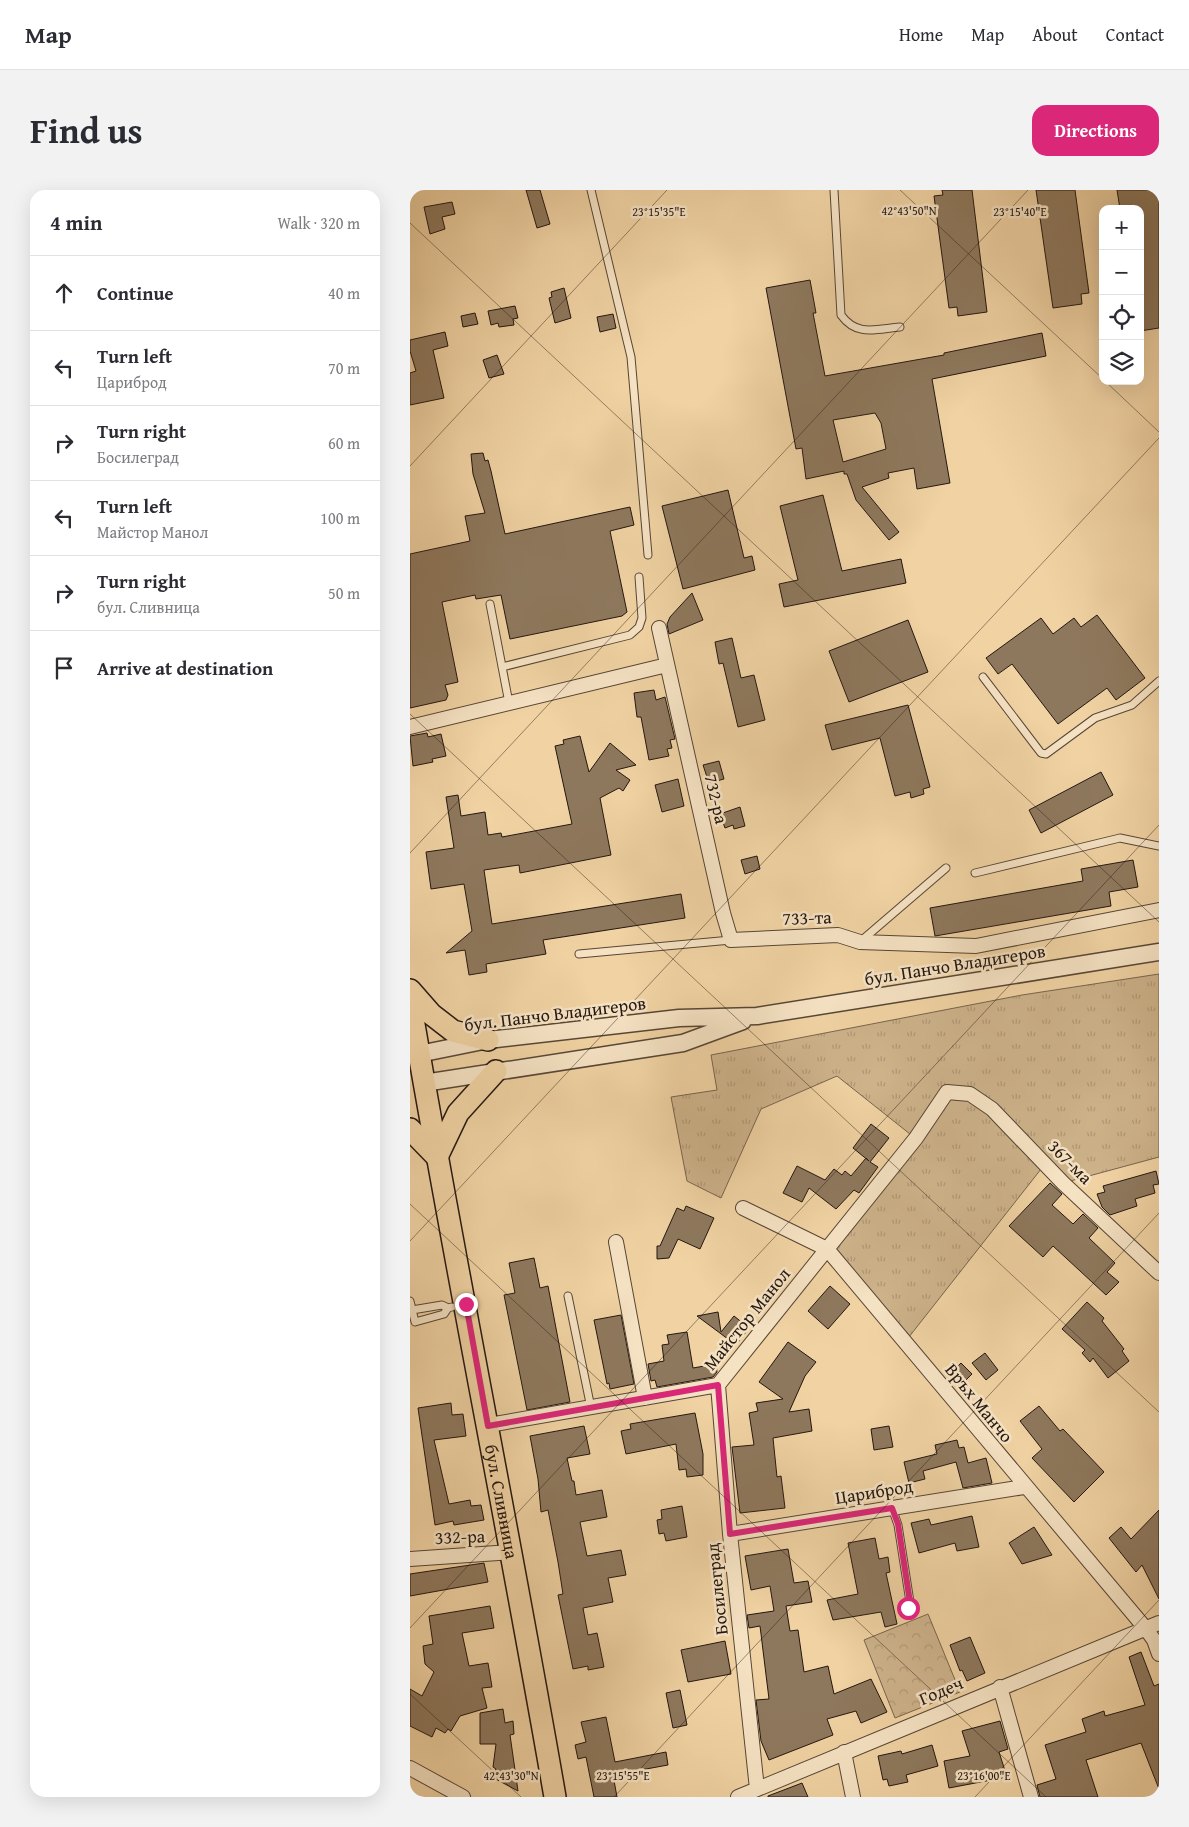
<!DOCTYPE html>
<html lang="en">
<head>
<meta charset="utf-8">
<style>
	body { margin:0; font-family:"Gentium Book Plus",serif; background:#f2f2f3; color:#2b2b33 }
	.controls { position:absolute; right:15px; top:15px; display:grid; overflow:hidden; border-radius:10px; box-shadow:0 5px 20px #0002 }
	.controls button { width:45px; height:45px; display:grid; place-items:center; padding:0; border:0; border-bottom:1px solid #e1e1e2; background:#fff; color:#2b2b33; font:25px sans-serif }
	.stop { position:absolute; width:15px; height:15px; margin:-11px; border:4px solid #db2777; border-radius:50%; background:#fff }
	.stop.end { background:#db2777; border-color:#fff; box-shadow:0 1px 5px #0008 }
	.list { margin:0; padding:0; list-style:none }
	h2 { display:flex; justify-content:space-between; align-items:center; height:65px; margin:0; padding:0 20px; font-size:21px }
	h2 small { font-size:16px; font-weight:400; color:#7c7c81 }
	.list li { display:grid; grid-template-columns:32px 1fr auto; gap:15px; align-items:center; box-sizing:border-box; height:75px; padding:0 20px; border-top:1px solid #e1e1e2 }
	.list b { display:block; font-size:19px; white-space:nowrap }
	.list p { margin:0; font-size:16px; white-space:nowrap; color:#7c7c81 }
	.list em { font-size:16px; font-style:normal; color:#7c7c81 }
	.icon { flex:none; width:28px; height:28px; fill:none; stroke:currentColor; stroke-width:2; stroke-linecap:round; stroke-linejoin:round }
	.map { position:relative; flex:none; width:749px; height:1607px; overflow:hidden; border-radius:15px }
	header { display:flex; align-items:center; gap:30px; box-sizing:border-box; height:70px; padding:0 25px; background:#fff; border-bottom:1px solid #e1e1e2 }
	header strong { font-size:24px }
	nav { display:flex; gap:28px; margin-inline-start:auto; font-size:18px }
	.intro { display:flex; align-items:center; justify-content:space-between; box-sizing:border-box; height:120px; padding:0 30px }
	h1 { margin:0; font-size:35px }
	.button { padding:12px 22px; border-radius:15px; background:#db2777; color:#fff; font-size:18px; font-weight:700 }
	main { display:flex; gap:30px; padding:0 30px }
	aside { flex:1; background:#fff; border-radius:15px; box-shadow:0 5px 20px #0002 }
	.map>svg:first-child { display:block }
</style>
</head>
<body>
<header>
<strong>Map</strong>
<nav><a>Home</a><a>Map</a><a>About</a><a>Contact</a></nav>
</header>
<div class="intro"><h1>Find us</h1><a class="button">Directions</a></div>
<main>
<aside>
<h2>4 min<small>Walk · 320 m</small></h2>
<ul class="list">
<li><svg class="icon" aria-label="ahead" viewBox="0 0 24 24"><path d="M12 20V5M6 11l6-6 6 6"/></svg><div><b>Continue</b></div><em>40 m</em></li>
<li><svg class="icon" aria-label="left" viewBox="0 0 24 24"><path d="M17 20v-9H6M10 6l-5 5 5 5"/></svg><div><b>Turn left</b><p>Цариброд</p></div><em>70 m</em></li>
<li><svg class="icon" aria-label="right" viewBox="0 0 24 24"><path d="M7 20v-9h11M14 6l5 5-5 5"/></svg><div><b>Turn right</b><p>Босилеград</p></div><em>60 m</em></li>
<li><svg class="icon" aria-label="left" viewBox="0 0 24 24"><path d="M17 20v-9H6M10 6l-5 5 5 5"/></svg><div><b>Turn left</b><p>Майстор Манол</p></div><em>100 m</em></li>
<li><svg class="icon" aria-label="right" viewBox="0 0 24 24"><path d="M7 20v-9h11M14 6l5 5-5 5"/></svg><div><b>Turn right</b><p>бул. Сливница</p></div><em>50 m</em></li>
<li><svg class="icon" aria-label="arrive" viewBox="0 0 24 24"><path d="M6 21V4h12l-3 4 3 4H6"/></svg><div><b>Arrive at destination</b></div></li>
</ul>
</aside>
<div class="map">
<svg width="749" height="1607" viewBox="0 0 749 1607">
	<defs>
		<pattern id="grass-tufts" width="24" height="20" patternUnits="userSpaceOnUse" patternTransform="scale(1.25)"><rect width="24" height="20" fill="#cdb28a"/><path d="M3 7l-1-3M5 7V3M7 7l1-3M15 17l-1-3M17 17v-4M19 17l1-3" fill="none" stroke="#b09876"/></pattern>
		<pattern id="park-crowns" width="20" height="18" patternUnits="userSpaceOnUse" patternTransform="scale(1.25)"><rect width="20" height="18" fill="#cdb28a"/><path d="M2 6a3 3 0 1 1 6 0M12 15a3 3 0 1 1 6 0" fill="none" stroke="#b09876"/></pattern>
	</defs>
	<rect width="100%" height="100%" fill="#f0d2a3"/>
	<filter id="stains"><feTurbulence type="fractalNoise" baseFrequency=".004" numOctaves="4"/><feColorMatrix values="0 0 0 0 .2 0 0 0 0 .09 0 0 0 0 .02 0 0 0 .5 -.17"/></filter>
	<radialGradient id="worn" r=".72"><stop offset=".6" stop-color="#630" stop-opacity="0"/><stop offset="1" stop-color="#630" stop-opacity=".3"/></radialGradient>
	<path fill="url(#grass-tufts)" stroke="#78644e" d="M749,784V967L653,993L635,974L495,1152L417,1059L505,948L427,886L351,919L311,1008L277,991L261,907L307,900L301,865L612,805Z"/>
	<path fill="url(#park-crowns)" stroke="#78644e" d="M518,1424L550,1502L485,1528L454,1450Z"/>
	<path fill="#8e785d" stroke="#241711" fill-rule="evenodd" d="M116,0H130L140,34L127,38Z
		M532,0H562L577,122L548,126L547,117L539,118L524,6L533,5Z
		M626,0H665L679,103L671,104L672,114L643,118Z
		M707,0H749V138L730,141V19H710Z
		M42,12L45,24L32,27L35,39L20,44L14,17Z
		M400,90L406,123H403L415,186L534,165V163L632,143L636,166L522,189L540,293L507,299L504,278L478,283L479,288L452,297L489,342L479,350L446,310L437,284H434V281L396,289L392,258L386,259L356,98ZM465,223L471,233L476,259L433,272L423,230Z
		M154,98L161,128L145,133L139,108L142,107L141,102Z
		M105,116L108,128L103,129L104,135L89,137L88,133L81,135L78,121Z
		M65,123L68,134L53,137L51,126Z
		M203,124L206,138L190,142L187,127Z
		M35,142L38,156L23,160L34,208L0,215V183L6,181L0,161V150Z
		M87,165L94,184L79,188L73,170Z
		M73,263L75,271L78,270L81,281L95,344L220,317L224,335L200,341L217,422L212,426L100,449L91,405L66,409L65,405L32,412L48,492L35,495L38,505L36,510L0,518V364L60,351L55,326L75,323L63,284L61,264Z
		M318,300L334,368L342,366L345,380L273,399L252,316Z
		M413,305L432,381L491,369L496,393L374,417L369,394L388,390L370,316Z
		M282,403L293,430L259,444L257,434L260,427Z
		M687,425L735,488L706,510L697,498L648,534L602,474L588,484L576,468L631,428L643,444L664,428L671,437Z
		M498,430L518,482L439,512L419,461Z
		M322,448L331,488L344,485L355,530L328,537L313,473L309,474L305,452Z
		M244,500L246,510L255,507L265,549L260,550L262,558L257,559L259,566L239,570L231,527H227L224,503Z
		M498,515L520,597L513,599L514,604L501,608L500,602L485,606L470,548L422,560L415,535Z
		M17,543L18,547L31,544L36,566L22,569L23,572L3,576L0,546Z
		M170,546L179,582L200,553L226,575L206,580L220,590L213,601L209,598L190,608L201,665L110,683L109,675L74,680L82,734L271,704L275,728L133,750L136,764L76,774L77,782L59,785L55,760L36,763L62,741L54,694L21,699L16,662L44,658L36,607L48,605L51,626L75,622L78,645L91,643L92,647L162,634L145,556L154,554L153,550Z
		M309,571L314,589L299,593L293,575Z
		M691,582L703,605L631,643L619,620Z
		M268,589L274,616L252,622L245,595Z
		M330,617L335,636L324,639L323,635L315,638L310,624Z
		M347,666L350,679L335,684L331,670Z
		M723,670L728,697L699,702L701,716L525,746L520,718L673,691L671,679Z
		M461,934L479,948L460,972L468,977L449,1003L444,1000L426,1019L399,998L392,1012L373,1003L387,976L415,990L424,979L432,985L435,981L441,986L456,968L459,971L443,958Z
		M746,981L749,994L743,995L745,1003L725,1009L727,1016L700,1025L692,1017L687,1004L695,1002L693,996Z
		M640,993L652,1004L642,1015L663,1034L673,1024L688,1038L679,1048L705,1073L697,1082L709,1092L696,1105L643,1056L633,1067L599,1036Z
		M276,1016L304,1028L290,1059L268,1049L259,1068L247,1069V1056H250L267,1018L274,1021Z
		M124,1068L130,1098L138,1096L160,1212L117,1220L94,1105L105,1103L99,1073Z
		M420,1096L440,1114L418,1139L398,1121Z
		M677,1112L694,1128L692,1131L714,1159L712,1161L719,1171L698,1188L683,1168L680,1172L672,1163L675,1160L652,1139Z
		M308,1122L311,1142L324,1126L339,1138L326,1155L287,1126Z
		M211,1125L224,1194L200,1199L199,1193L197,1194L184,1130Z
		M277,1142L283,1178L306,1174L307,1182L303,1187L247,1197L245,1190L241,1191L238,1174L254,1171L252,1155L259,1154L257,1145Z
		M378,1152L406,1172L395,1186L379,1222L399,1219L402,1241L363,1248L367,1287L371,1286L375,1318L330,1323L322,1257L344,1255L339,1223L348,1221L346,1213L373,1209L349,1192Z
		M575,1163L588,1180L576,1190L562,1173Z
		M551,1173L562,1184L551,1195L540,1184Z
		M41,1213L42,1225L53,1224L56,1246L24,1250L39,1314L60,1310L61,1316L71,1315L74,1330L44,1335L43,1331L25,1335L8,1218Z
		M629,1216L650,1241L653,1239L694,1282L664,1312L622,1268L632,1259L610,1231Z
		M285,1223L293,1264V1285L277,1287L276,1279L269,1280L266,1254L216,1264L211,1241L221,1239L220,1234Z
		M174,1236L180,1264L157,1268L162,1291H164L166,1305L192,1300L197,1327L170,1332L177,1366L211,1360L216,1385L198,1388L203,1412L173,1418L178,1445L187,1443L194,1477L178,1480V1476L163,1479L148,1405L153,1404L148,1372L138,1320L131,1322L128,1289L120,1246Z
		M479,1236L483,1257L464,1260L461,1239Z
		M547,1250L549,1258L554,1257L558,1273L576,1268L582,1293L553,1298L546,1272L513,1281L515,1289L499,1293L494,1272L527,1264L525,1255Z
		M272,1316L277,1347L256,1351L254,1343L249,1344L247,1330L252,1329L251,1320Z
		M749,1320V1409L732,1375L726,1382L699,1348L711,1337L721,1349Z
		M562,1326L569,1357L547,1361L545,1353L509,1363L501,1333L519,1329L521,1335Z
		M624,1337L642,1365L612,1374L599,1353Z
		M465,1348L469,1369L478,1367L480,1382L476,1383L487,1434L475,1437L471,1422L423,1430L417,1410L448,1404L438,1353Z
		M378,1359L384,1393L398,1391L402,1412L376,1416L380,1441L388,1440L394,1482L418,1476L424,1504L461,1489L477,1522L451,1533L446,1521L417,1529L423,1545L359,1570L351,1551L346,1510L359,1509L350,1436L339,1438L337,1425L364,1421L360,1396L341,1400L335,1366Z
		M74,1373L78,1392L0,1406V1384Z
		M80,1416L84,1438L52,1443L59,1476L78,1473L82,1497L72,1498L77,1518L50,1526L41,1541L38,1539L35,1543L26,1538L22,1547L0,1536V1499L12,1506L24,1482L15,1474L13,1456L23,1454L19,1426Z
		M560,1447L575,1483L557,1491L552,1480L550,1481L540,1455Z
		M315,1451L321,1484L278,1492L271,1460Z
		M731,1462L744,1496L749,1494V1599L731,1553L676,1570L688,1607H630L627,1595L646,1589L635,1555L676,1542L672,1529L694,1521L695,1526L735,1515L719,1467Z
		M270,1500L277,1535L263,1538L256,1503Z
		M93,1519L95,1533L103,1531L104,1544L100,1545L108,1601L82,1587L86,1579L83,1577L86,1554H70V1523Z
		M196,1527L205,1572L256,1562L258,1575L203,1585L207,1607H184L176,1567L168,1569L165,1555L176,1552L171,1532Z
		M590,1531L598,1559L589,1562L597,1587L539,1598L534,1571L560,1566L552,1541Z
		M522,1555L528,1576L496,1585L498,1592L479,1596L477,1589L473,1590L468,1566L491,1561L492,1564Z
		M392,1593L398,1607H358V1606Z"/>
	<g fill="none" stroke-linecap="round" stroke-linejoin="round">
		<defs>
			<path id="service" d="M181,0L221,167L238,365
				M424,0L431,125C447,147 466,139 490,137
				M80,414L99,513
				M92,477L220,445L229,437L232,428L229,387
				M573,487L631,563L636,564L685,528L722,515L749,491
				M565,683L710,648L749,656
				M451,751L536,678
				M169,764L321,750
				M158,1106L181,1218
				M0,1111L5,1132L34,1124L38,1118
				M2,1120L32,1115L38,1118L42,1117
				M482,1318L488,1335L500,1412L493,1422"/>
			<path id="minor" d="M249,438L313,723L321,750L428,745L450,752L566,756L749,720
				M0,537L257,475
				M333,1018L417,1059L736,1439L744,1450L749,1464
				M206,1052L235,1208
				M308,1195L320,1344L347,1599
				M79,1235L308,1195L506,948L537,902L560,904L582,919L653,993L749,1083
				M320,1344L614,1297
				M0,1369L102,1362
				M590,1497L621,1607
				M434,1562L443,1607
				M0,1578L53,1607
				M328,1607L749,1433"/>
			<path id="tertiary" d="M9,864L78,850L269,828L347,826L749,762
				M14,893L273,853L333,831"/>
			<g id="primary">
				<path d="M0,800L21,824L43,841L78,850"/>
				<path id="s1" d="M0,811C45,1077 99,1341 145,1607"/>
				<path d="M0,939L27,967"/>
				<path d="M27,967L48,923L86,881"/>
			</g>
		</defs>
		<use href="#service" stroke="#574636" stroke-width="9"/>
		<use href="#minor" stroke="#574636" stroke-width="16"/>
		<use href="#tertiary" stroke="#574636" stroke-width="19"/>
		<use href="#primary" stroke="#241711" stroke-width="24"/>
		<use href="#service" stroke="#f5e2c3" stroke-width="7"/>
		<use href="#minor" stroke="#f5e2c3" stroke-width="14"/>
		<use href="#tertiary" stroke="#f5e2c3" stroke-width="16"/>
		<use href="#primary" stroke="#f0d2a3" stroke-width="21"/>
	</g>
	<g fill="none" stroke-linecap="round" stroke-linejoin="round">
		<path stroke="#db2777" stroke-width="6" d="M56,1114L78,1236L308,1195L320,1344L482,1318L488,1334L500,1412L498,1418"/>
	</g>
	<path fill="none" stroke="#241711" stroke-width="1" stroke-opacity="0.45" d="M490,0L693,189M0,33L749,732M695,191L749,242M0,276L257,0M0,524L749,1222M0,663L618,0M0,1014L636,1607M0,1051L749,248M0,1438L749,635M0,1504L111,1607M204,1607L749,1023M565,1607L749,1410"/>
	<g text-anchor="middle" stroke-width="5" stroke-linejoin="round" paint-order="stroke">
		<g font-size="18" fill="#241711" stroke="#f5e2c3">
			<text transform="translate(306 609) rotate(77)" y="6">732-ра</text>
			<text transform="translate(397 728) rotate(-2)" y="6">733-та</text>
			<text transform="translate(545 775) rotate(-9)" y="6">бул. Панчо Владигеров</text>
			<text transform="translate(145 824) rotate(-7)" y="6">бул. Панчо Владигеров</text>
			<text transform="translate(660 972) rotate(45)" y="6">367-ма</text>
			<text transform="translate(337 1129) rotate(-51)" y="6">Майстор Манол</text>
			<text transform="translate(569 1213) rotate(51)" y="6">Връх Манчо</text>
			<text transform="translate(464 1302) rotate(-9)" y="6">Цариброд</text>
			<text dy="6" stroke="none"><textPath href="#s1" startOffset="509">бул. Сливница</textPath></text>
			<text transform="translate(50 1347) rotate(-2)" y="6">332-ра</text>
			<text transform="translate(307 1399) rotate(-96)" y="6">Босилеград</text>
			<text transform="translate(531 1501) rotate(-23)" y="6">Годеч</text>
		</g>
	</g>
	<g font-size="12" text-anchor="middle" fill="#241711" stroke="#f5e2c3" stroke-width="5" stroke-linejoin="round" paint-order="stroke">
		<text x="499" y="25">42°43'50"N</text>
		<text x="249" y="26">23°15'35"E</text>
		<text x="610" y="26">23°15'40"E</text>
		<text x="213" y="1590">23°15'55"E</text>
		<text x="574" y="1590">23°16'00"E</text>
		<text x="101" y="1590">42°43'30"N</text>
	</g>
	<rect width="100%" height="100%" filter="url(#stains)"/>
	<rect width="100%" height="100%" fill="url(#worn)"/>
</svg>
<div class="controls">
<button>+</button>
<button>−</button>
<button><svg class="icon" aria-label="locate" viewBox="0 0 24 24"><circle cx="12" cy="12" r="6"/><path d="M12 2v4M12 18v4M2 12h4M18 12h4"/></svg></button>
<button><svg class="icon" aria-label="layers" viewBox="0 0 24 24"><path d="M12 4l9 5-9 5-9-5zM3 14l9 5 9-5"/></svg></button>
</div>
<div class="stop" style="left:498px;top:1418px"></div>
<div class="stop end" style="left:56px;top:1114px"></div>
</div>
</main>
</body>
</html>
